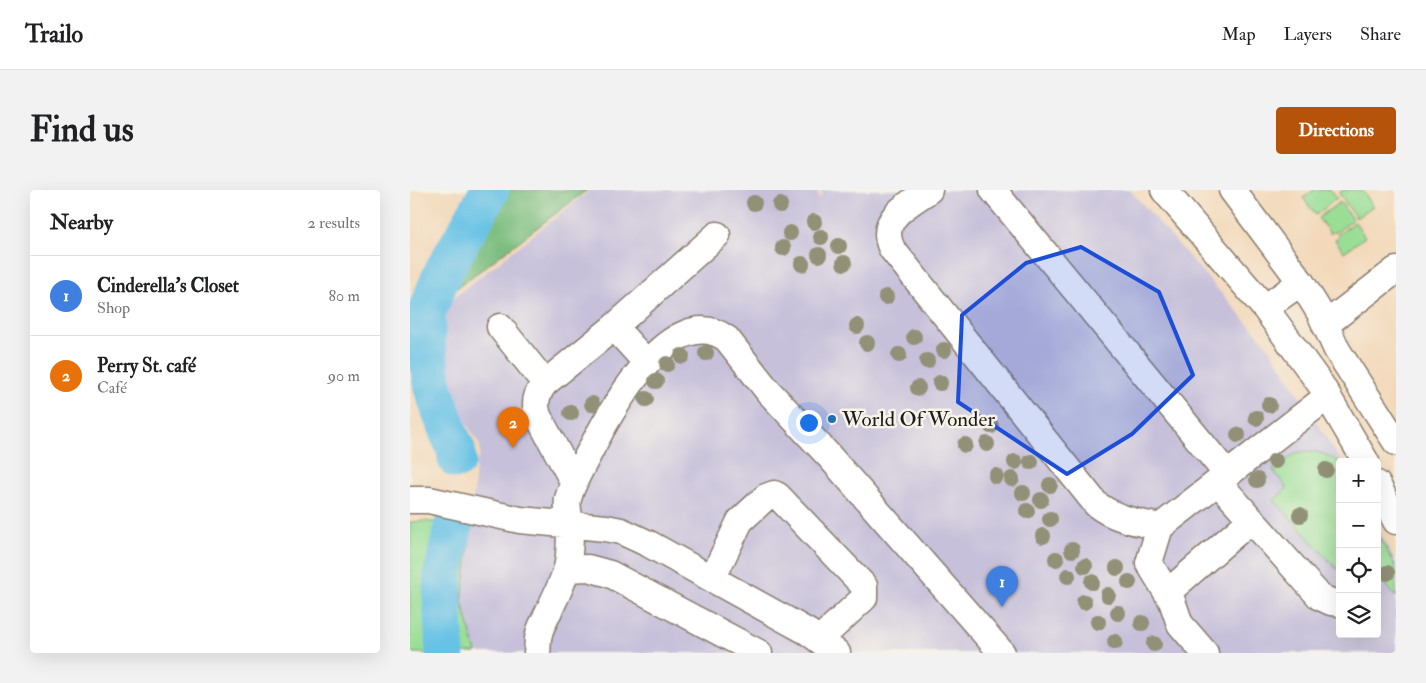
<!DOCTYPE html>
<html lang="en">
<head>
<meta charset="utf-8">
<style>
	body { margin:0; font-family:"IM FELL Double Pica",serif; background:#f2f2f2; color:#202124 }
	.controls { position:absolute; right:15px; bottom:15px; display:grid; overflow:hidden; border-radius:5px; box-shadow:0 5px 20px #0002 }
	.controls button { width:45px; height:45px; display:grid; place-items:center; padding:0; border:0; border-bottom:1px solid #e0e0e0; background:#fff; color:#202124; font:25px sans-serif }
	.you { position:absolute; left:398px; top:232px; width:18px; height:18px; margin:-12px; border:4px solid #fff; border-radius:50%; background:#1a73e8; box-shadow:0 0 0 8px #1a73e833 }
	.badge { display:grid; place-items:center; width:32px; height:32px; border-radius:50%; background:#b45309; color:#fff; font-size:16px; font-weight:700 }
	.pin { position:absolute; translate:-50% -41px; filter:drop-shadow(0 1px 2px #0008) }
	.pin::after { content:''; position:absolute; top:26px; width:18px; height:15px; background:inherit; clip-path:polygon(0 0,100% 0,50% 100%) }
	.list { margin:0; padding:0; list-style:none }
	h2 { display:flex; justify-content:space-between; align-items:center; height:65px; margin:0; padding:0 20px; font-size:21px }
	h2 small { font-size:16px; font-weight:400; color:#757577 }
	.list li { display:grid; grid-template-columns:32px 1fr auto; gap:15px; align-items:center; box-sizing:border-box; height:80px; padding:0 20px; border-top:1px solid #e0e0e0 }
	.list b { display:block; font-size:19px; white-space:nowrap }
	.list p { margin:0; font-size:16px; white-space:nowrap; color:#757577 }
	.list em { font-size:16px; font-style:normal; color:#757577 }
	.icon { flex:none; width:28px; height:28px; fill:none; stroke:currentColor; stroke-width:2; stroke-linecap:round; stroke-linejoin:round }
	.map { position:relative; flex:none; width:986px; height:463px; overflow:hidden; border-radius:5px }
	header { display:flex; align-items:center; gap:30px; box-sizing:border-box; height:70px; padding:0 25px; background:#fff; border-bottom:1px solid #e0e0e0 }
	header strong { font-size:24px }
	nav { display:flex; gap:28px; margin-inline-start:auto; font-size:18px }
	.intro { display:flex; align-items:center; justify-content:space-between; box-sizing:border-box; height:120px; padding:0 30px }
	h1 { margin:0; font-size:35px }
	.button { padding:12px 22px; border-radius:5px; background:#b45309; color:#fff; font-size:18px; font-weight:700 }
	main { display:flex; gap:30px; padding:0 30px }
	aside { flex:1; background:#fff; border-radius:5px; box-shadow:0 5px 20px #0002 }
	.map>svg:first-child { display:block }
</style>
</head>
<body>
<header>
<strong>Trailo</strong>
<nav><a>Map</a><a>Layers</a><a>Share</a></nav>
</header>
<div class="intro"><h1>Find us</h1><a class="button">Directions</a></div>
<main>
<aside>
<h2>Nearby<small>2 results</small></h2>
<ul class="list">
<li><span class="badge" style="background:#3f7fe0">1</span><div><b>Cinderella’s Closet</b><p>Shop</p></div><em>80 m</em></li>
<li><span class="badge" style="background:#e8710a">2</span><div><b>Perry St. café</b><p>Café</p></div><em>90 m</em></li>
</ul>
</aside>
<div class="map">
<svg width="986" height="463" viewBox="0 0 986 463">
	<rect width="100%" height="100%" fill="#f7f3e8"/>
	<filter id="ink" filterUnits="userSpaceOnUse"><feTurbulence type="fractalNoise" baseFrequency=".02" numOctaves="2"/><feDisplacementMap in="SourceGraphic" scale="10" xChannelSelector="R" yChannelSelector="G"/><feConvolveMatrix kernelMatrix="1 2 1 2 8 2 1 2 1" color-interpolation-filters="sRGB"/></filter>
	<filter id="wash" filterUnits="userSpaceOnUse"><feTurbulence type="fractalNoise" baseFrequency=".0096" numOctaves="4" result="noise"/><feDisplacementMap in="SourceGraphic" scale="20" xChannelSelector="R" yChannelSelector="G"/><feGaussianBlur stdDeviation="1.12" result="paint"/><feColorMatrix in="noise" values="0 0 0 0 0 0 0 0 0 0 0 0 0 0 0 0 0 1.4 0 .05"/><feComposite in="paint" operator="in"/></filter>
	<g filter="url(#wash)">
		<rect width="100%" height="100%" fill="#f3d9ba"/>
		<path fill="#c6c0da" d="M180,0H406L410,9L413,0H720L858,156L932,272H930V444H967V337L986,373V463H66L52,411L61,337L66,275L70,265V255L41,208L30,172L32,117Z"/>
		<path fill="#9ade96" stroke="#5b7d59" d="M904,0H921L927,8L906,25L893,8Z
			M933,0H952L963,16L946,28L929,3Z
			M930,12L943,30L925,43L924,41L921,44L908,28Z
			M945,32L955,47L934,62L925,50L929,47L927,45Z
			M895,261C908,261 920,265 930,274V377L927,379L864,310L877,298L863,280L886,263Z
			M15,331L61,337L52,411L66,463H0V332Z
			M967,341L986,378V407L967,386Z"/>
		<path fill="#7bbd7f" stroke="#4c6c4e" d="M84,0H177L10,126Z"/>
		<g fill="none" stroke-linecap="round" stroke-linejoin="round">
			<path stroke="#68c2e6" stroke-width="39" d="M47,269L46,259L39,244L23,198L16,155V123L33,82L80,0
				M35,463L32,406L33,384L44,333"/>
		</g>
	</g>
	<g filter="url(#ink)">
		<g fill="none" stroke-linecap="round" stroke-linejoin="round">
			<defs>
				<path id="minor" d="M519,0C504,11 478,23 478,44C478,49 480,55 482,59L686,314C705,329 727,332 750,337
					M583,0L817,284
					M754,0L855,118L911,195L956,272
					M822,0L891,92
					M855,118L891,92L910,123L927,160L986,252
					M915,135L986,80
					M90,137L135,193L204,137L307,45
					M204,137L237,173
					M135,193C126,204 124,213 128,226L164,293
					M808,292L910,407L921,412L930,413
					M967,294L986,331
					M0,310H19L110,330L196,338L211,341L239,354L371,427L398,442L427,463
					M157,379L178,378L200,384L349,463
					M302,389L330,331L356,307L364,304L368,306L454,396V408L409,450
					M758,402L841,330
					M127,463C128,457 127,450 129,444C130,438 134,432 136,427C143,412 151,397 156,381C160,370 160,348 160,336C160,327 156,317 158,309C162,292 172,277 180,261C200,222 262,108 317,149L358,201L419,266L592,463
					M795,463L770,434L762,411L739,373L750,337L918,206"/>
			</defs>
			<use href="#minor" stroke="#887a6b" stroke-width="29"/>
			<use href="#minor" stroke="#fff" stroke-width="26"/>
		</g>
		<g fill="#929177">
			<circle cx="344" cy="13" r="8"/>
			<circle cx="370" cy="15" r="8"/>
			<circle cx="404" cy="32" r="8"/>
			<circle cx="380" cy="43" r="8"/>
			<circle cx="411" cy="47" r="8"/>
			<circle cx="429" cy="56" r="8"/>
			<circle cx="373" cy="58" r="8"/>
			<circle cx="409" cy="65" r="8"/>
			<circle cx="434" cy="73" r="8"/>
			<circle cx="392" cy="74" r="8"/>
			<circle cx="476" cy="107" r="8"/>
			<circle cx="447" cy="136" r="8"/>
			<circle cx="504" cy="147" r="8"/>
			<circle cx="457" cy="153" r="8"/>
			<circle cx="534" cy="160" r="8"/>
			<circle cx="296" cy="163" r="8"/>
			<circle cx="489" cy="165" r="8"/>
			<circle cx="272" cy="166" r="8"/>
			<circle cx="517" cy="171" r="8"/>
			<circle cx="257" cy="174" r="8"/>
			<circle cx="246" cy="191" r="8"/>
			<circle cx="530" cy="193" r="8"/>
			<circle cx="508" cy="198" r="8"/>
			<circle cx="236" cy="209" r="8"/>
			<circle cx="182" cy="214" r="8"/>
			<circle cx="859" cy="215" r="8"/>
			<circle cx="161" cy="223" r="8"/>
			<circle cx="846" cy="228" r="8"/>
			<circle cx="581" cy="236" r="8"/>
			<circle cx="828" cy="245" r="8"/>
			<circle cx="577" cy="254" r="8"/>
			<circle cx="555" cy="255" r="8"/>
			<circle cx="865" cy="271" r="8"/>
			<circle cx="605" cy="272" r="8"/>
			<circle cx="621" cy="272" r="8"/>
			<circle cx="916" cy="280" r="8"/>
			<circle cx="586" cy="286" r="8"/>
			<circle cx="602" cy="289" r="8"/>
			<circle cx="847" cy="290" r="8"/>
			<circle cx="640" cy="295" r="8"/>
			<circle cx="613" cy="303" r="8"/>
			<circle cx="631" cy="310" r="8"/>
			<circle cx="617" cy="321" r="8"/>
			<circle cx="890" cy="325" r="8"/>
			<circle cx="640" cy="329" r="8"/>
			<circle cx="633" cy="346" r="8"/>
			<circle cx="662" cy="360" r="8"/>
			<circle cx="646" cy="369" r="8"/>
			<circle cx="675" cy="376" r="8"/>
			<circle cx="707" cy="378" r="8"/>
			<circle cx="977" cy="383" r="8"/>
			<circle cx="658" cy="386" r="8"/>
			<circle cx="682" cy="392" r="8"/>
			<circle cx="719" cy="392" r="8"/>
			<circle cx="698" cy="405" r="8"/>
			<circle cx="674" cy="412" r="8"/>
			<circle cx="708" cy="423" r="8"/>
			<circle cx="688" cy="432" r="8"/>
			<circle cx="732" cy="433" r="8"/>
			<circle cx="705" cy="452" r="8"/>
			<circle cx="744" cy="454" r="8"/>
		</g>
	</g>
	<path fill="#1d4ed8" fill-opacity="0.2" stroke="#1d4ed8" stroke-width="4" stroke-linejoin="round" d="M671,57L749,102L783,185L722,244L657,284L548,212L552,125L616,73Z"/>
	<circle fill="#1f6fb2" stroke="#f7f3e8" stroke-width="2" cx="422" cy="229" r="5"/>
	<g text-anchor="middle" stroke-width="5" stroke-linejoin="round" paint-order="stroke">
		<g font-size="21" fill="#1c1c1c" stroke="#f7f3e8" text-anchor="start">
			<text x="432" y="236">World Of Wonder</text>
		</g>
	</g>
</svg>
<div class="controls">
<button>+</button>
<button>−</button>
<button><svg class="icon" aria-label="locate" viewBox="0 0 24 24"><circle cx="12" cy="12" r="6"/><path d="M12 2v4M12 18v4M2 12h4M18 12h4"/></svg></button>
<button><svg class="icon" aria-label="layers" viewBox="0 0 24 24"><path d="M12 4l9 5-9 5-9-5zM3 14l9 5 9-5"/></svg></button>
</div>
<div class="you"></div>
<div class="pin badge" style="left:592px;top:417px;background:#3f7fe0">1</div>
<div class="pin badge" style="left:103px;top:258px;background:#e8710a">2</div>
</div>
</main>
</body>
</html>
